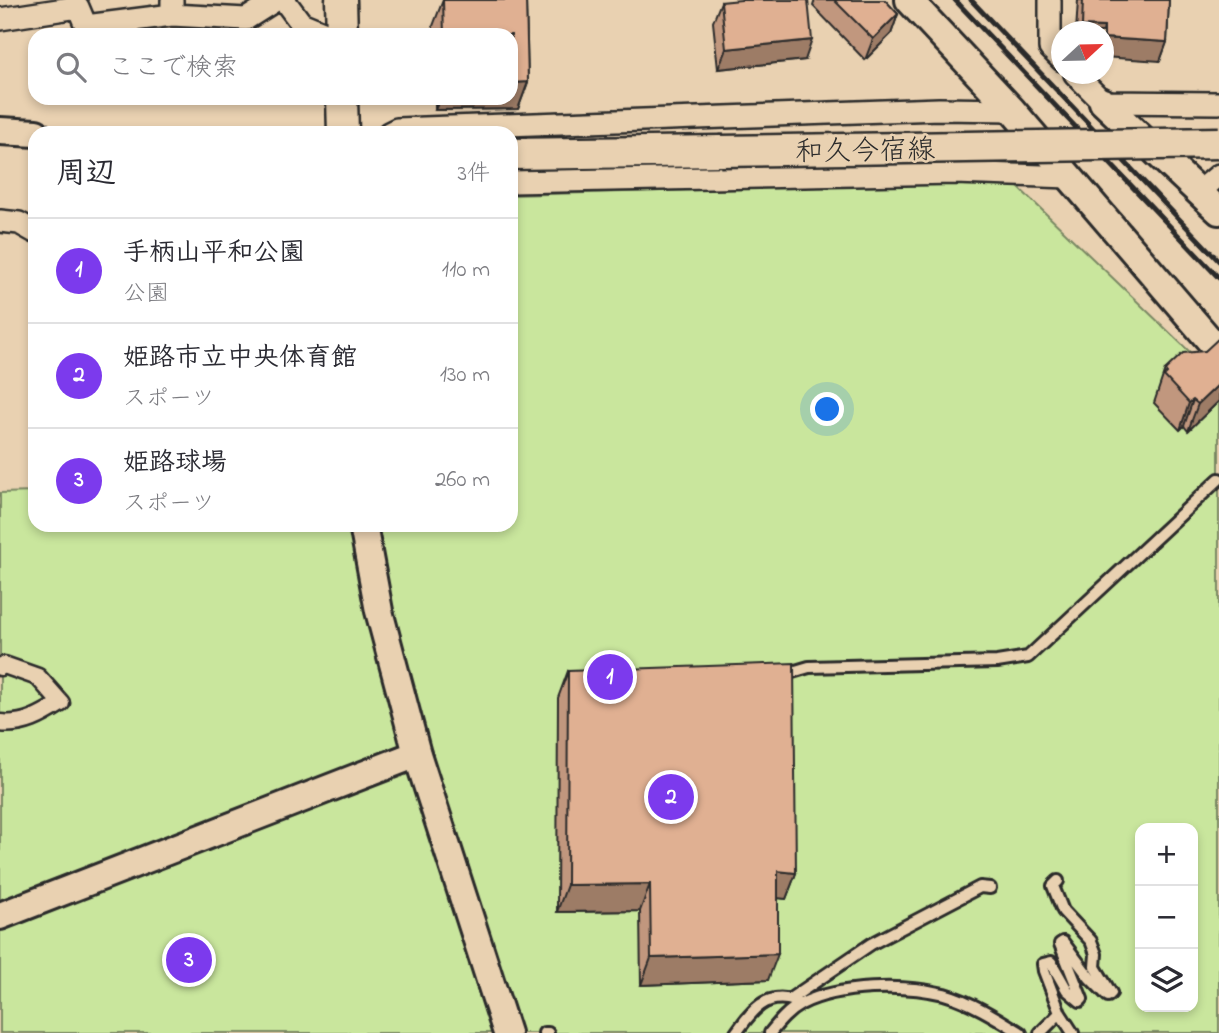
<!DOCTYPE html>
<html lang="ja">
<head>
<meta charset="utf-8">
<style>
	body { margin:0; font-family:"Indie Flower","Klee One",sans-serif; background:#f7f7f7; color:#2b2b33 }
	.controls { position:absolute; right:21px; bottom:21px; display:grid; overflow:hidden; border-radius:14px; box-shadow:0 4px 10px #0003 }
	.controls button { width:63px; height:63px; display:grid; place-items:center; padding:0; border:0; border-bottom:2px solid #e1e1e2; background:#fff; color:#2b2b33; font:35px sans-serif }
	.compass { position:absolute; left:1051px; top:21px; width:63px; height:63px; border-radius:50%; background:#fff; box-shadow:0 4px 10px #0003; rotate:68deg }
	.you { position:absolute; left:828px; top:410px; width:24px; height:24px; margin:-18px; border:5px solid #fff; border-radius:50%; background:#1a73e8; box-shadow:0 0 0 10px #1a73e833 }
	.badge { display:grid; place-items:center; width:46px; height:46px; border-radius:50%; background:#7c3aed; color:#fff; font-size:23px; font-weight:700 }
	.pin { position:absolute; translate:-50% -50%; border:4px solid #fff; box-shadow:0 2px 7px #0006 }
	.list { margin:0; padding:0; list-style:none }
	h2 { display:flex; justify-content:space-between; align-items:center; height:91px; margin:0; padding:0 28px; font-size:30px }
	h2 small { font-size:23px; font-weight:400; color:#7c7c81 }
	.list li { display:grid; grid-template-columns:46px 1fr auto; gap:21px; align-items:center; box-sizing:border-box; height:105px; padding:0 28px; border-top:2px solid #e1e1e2 }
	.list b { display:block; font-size:26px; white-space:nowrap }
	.list p { margin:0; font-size:23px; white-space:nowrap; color:#7c7c81 }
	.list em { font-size:23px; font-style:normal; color:#7c7c81 }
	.icon { flex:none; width:38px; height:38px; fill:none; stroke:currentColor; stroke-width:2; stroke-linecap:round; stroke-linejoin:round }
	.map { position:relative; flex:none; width:1219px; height:1033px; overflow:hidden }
	.search { position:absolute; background:#fff; box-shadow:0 4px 10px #0003; left:28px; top:28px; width:490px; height:77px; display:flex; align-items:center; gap:18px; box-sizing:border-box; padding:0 24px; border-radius:21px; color:#7c7c81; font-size:26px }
	.panel { position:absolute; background:#fff; box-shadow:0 4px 10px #0003; left:28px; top:126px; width:490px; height:406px; border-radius:21px }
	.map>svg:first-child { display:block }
</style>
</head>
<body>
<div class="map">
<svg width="1219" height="1033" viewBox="0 0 1219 1033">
	<rect width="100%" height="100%" fill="#e9d1b1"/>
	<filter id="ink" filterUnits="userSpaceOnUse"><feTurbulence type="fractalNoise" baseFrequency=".0143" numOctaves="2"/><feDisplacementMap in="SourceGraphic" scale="14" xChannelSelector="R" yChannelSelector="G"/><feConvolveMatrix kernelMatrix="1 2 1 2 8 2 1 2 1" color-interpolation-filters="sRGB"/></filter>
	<g filter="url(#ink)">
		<path fill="#c9e69d" stroke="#7a8864" stroke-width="2" fill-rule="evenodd" d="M1000,182L1018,187L1219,380V1033H0V493L35,492V525H511V195ZM1140,828H1193V1007H1140Z"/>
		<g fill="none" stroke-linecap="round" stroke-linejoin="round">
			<defs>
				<path id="service" d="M782,675L809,667L997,662L1028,657L1219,479
					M1058,881L1053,886L1063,911L1091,941L1096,954L1095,967L1111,993L1108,996L1090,978L1063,942L1060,944L1082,999L1080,1001L1067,990L1051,962L1043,964L1044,971L1060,1013L1073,1033
					M790,999L871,944L980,887L990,888
					M544,1033H548
					M736,1033C751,1012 765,991 795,1001
					M770,1033C779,1022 788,1011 801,1004C839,985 904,984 944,994C972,1002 997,1018 1021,1033
					M1040,1033L1060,1013"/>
				<path id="pedestrian" d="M0,667L4,665L38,677L61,703C42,715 24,726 0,723"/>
				<path id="minor" d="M284,0L301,23L330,35
					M1050,0V48L1062,60
					M172,15L246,19L276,0
					M0,19L78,7L86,26L172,15V0
					M1075,74L1103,102L1219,103
					M389,133L397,129L939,109L1012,110
					M511,182L955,173L1069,177
					M1199,192L1219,175
					M0,221L19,223L35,232"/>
				<path id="tertiary" d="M909,0L1012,110L1219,351
					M1103,102L1219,211
					M0,131L36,133
					M363,525L379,611L417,754L507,1033
					M0,916L417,754"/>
				<path id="secondary" d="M341,0L342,35
					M342,98L343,133
					M511,154L720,151"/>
			</defs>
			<use href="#service" stroke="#2b2b2b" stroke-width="16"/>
			<use href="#pedestrian" stroke="#2b2b2b" stroke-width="21"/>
			<use href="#minor" stroke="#2b2b2b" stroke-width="26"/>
			<use href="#tertiary" stroke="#2b2b2b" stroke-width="32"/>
			<use href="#secondary" stroke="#2b2b2b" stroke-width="35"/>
			<use href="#service" stroke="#e9d1b1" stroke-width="10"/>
			<use href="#pedestrian" stroke="#e9d1b1" stroke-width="16"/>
			<use href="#minor" stroke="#e9d1b1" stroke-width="21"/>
			<use href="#tertiary" stroke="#e9d1b1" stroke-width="26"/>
			<use href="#secondary" stroke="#e9d1b1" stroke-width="30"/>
			<path stroke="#2b2b2b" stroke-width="5" d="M955,0L1219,278
				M971,0L1219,261"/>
			<defs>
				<path id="secondary-bridge" d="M720,151L1219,143"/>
			</defs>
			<use href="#secondary-bridge" stroke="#2b2b2b" stroke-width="35" stroke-linecap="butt"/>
			<use href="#secondary-bridge" stroke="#e9d1b1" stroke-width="30"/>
		</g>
		<path fill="#c1977e" stroke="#2b2b2b" stroke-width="2" d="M443,0H526L528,82L518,109L435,110V98H511V35H433V26Z
			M815,0H885L898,14L891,34L865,60L813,6Z
			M1078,0H1169L1167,42L1160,61L1103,32H1076Z
			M721,2L805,60L718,69L713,22Z
			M1205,351L1219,401L1188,431L1184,426L1180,430L1154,403L1165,370Z
			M568,671L796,873L786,899L778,898L768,980L641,985L640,911L557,912L558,698Z"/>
		<path fill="#9d7b66" stroke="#2b2b2b" stroke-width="2" d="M898,14L891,34L865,60L873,39Z
			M1082,26L1104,27L1103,32H1079Z
			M1103,38L1167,42L1160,61L1103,57Z
			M812,40L805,60L718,69L726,49Z
			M528,82L518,109L435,110L440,98H511V83Z
			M1219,384V401L1188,431L1198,404Z
			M1193,400L1184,426L1180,430L1189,403Z
			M778,871L796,873L786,899L768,897Z
			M650,884L640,911L557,912L567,885Z
			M778,954L768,980L641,985L651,958Z"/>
		<path fill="#e0b092" stroke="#2b2b2b" stroke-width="2" d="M443,0H526L528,82L511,83V35H444Z
			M741,0H808L812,40L726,49L721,2Z
			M834,0H885L898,14L873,39Z
			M1083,0H1169L1167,42L1104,38V27L1082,26Z
			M1219,338V384L1198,404L1193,400L1189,403L1164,376L1167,373L1165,370L1183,353L1205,351Z
			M794,663L796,873L778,871V954L651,958L650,884L567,885L568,671Z"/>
	</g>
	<g text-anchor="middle" stroke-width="5" stroke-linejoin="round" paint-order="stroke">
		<g font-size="28" fill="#2b2b2b" stroke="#e9d1b1">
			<text transform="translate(865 149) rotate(-1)" y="10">和久今宿線</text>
		</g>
	</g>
</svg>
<div class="controls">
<button>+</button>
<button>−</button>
<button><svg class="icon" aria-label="layers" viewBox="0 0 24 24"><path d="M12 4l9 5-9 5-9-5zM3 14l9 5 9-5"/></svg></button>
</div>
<svg class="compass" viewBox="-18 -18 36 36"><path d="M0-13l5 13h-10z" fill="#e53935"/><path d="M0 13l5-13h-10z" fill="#7c7c81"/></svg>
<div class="you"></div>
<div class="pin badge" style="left:610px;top:677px">1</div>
<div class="pin badge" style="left:671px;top:797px">2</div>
<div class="pin badge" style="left:189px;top:960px">3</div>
<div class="search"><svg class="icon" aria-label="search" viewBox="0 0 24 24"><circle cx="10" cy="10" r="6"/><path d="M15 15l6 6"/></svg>ここで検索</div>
<section class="panel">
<h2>周辺<small>3件</small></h2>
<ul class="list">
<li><span class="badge">1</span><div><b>手柄山平和公園</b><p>公園</p></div><em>110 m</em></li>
<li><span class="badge">2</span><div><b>姫路市立中央体育館</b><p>スポーツ</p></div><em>130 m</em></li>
<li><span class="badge">3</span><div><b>姫路球場</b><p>スポーツ</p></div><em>260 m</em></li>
</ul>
</section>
</div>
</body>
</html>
